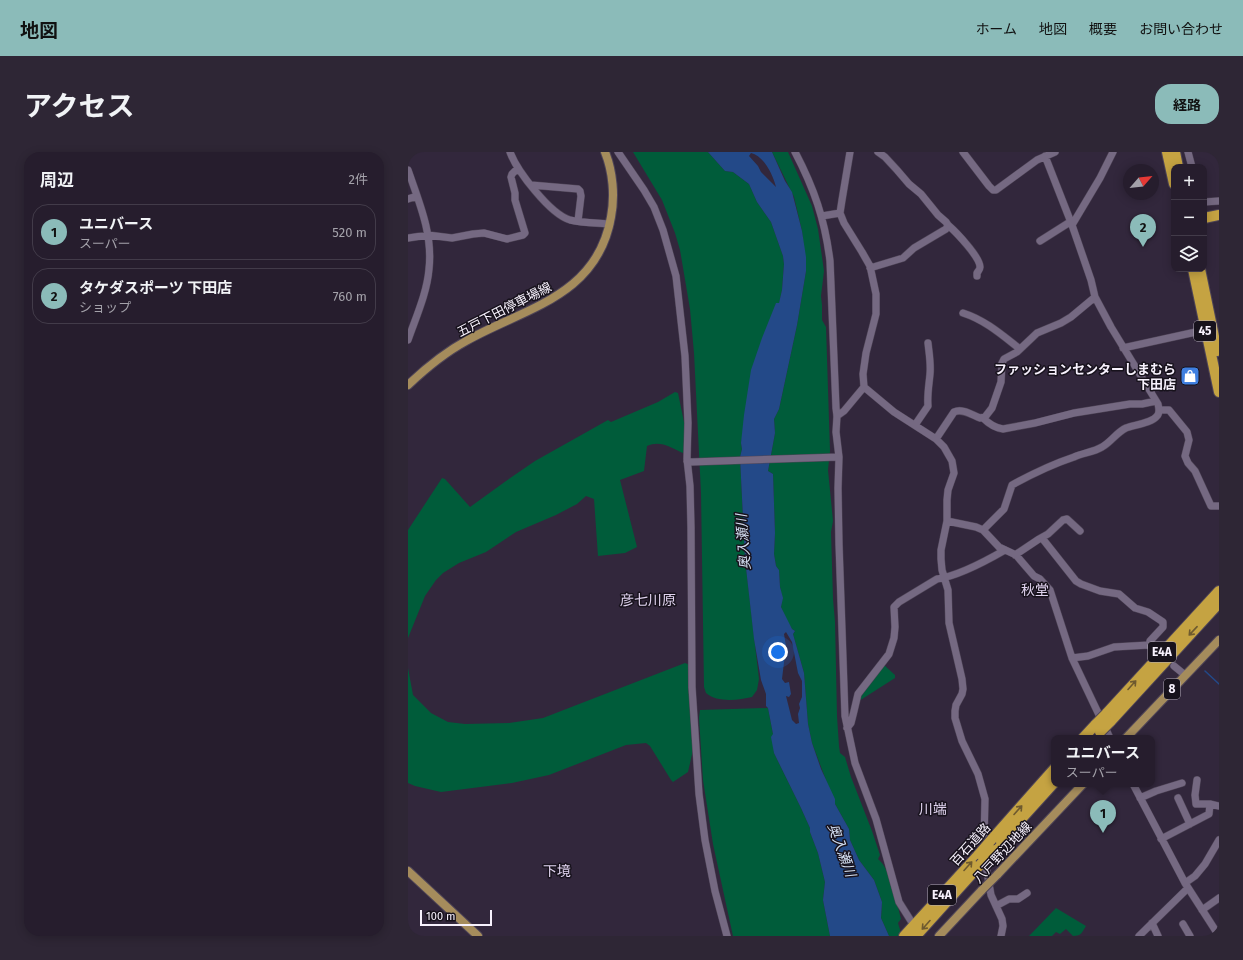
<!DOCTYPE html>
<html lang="ja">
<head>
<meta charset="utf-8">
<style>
	body { margin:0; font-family:"Fira Sans","Noto Sans JP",sans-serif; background:#2e2635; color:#f1f3f6 }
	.controls { position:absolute; right:12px; top:12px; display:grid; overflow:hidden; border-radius:8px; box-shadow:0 2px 10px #0003 }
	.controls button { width:36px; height:36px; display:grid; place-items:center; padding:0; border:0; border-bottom:1px solid #423b49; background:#261d2d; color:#f1f3f6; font:20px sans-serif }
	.compass { position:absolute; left:715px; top:12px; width:36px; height:36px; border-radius:50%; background:#261d2d; box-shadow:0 2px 10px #0003; rotate:62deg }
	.scale { position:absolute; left:12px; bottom:10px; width:72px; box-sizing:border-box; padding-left:4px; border:2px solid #f7f1fd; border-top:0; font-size:11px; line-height:14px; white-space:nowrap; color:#f7f1fd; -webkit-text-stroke:3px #17121c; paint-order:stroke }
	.you { position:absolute; left:370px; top:500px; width:14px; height:14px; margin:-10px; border:3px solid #fff; border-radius:50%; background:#1a73e8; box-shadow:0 0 0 6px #1a73e833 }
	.badge { display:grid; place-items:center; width:26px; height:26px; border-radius:50%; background:#8bbbb9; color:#111; font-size:13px; font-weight:700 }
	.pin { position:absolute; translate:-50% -33px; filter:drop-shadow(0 1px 2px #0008) }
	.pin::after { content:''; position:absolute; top:21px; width:14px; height:12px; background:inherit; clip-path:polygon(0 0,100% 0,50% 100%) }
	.popup { position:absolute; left:643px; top:583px; width:104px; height:52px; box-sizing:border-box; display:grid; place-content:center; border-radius:8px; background:#261d2d; filter:drop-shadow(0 1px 3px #0005); font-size:13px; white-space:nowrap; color:#a4a2aa }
	.popup b { font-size:15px; color:#f1f3f6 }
	.popup::after { content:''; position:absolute; left:50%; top:100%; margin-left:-8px; border:8px solid transparent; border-top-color:#261d2d }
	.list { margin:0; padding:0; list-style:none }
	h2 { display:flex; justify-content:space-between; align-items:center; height:52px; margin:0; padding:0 16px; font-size:17px }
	h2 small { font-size:13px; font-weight:400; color:#a4a2aa }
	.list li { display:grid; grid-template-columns:26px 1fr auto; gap:12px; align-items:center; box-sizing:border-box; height:56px; margin:0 8px 8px; padding:0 8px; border:1px solid #423b49; border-radius:16px }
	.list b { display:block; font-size:15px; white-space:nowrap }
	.list p { margin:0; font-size:13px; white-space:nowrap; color:#a4a2aa }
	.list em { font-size:13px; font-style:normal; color:#a4a2aa }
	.icon { flex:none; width:22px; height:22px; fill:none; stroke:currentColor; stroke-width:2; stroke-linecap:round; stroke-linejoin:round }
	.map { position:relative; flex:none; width:811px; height:784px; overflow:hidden; border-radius:16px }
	header { display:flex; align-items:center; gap:24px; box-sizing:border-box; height:56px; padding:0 20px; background:#8bbbb9; color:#111 }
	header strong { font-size:19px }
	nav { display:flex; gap:22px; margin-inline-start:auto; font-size:14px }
	.intro { display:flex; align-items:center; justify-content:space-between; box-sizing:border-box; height:96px; padding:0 24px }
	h1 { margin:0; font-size:28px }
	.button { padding:10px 18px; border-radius:16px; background:#8bbbb9; color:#111; font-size:14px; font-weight:700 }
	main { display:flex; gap:24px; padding:0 24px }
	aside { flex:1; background:#261d2d; border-radius:16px; box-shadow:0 2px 10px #0003 }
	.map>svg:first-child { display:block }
</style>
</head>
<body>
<header>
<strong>地図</strong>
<nav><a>ホーム</a><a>地図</a><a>概要</a><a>お問い合わせ</a></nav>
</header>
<div class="intro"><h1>アクセス</h1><a class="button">経路</a></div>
<main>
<aside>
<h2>周辺<small>2件</small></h2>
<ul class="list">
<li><span class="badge">1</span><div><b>ユニバース</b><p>スーパー</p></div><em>520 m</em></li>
<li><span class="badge">2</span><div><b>タケダスポーツ 下田店</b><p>ショップ</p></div><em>760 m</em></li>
</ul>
</aside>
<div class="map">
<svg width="811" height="784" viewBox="0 0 811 784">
	<rect width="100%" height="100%" fill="#32273c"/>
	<path fill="#005c3a" d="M225,0H300L317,19L325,20L341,32L349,50L363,70L375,104L376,112L374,138L371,152H368L333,291L334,297L332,305L337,407L351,527L349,538L344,545C331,548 309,551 298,541L296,535L293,341L286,201L282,157L272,98L267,81L254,48Z
		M364,0H380L404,54L410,77L416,119L413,144L414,153V168L418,175L422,299L420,318L425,369L423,380L425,447L427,470L429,564L431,594L432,601L437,605L443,625L464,679L472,703L470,707C483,717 489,751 493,767L490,771L494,784H481L473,766L474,750L466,728L451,708L442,688L441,677L427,652L404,591L400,572L396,521L385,482L387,479L384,477L380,471L373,455L374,446L372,435L371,418L368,414L366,402L367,381L365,322L360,319L367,281L366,267L371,257L389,173L398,119L394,79L386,45Z
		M267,240L270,241L277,275V300L275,301C262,295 252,288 239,294L236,319L212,328L229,395L217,401L190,404L186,347L178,344L169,352L148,363L108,380L78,400L51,411L35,421L28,428L17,444L0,486V378L34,326L37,327L62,355L98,329L127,309L200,268L203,270L250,250Z
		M277,511L282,513L285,598L280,620L265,630L263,628L242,594L238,591L218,593L141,623L104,631L33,640L7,634L0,631V516L5,543L23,561L40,570L57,572L101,571L135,566Z
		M476,513L487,523V526L451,549L454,538Z
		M360,556L365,582L366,601L393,656L402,676V680L410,701L417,730L415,748L422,784H325L305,692L295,628L291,566L292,558Z
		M648,756L678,774C674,780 674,784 665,784L658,777L652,782L648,780L644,784H621Z"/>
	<path fill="#234988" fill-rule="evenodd" d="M300,0H364L377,29L384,40L394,79L398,105V119L389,173L371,257L366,267L367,281L360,319L365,322L367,381L366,402L368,414L371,418L372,435L375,446L373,455L384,477L387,479L385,482L396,521L400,572L404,591L413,617L427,647V652L441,677L442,688L451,708L466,728L474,750L473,766L481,784H422L415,748L417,730L410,701L402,680V676L393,656L366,601L363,585L365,582L360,556L358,554V542L353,528L346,487L337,407L332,305L334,297L333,291L336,263L343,218L354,186L368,151H371L374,138L376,112L375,104L363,70L349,50L341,32L325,20L317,19ZM343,1C356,4 365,23 368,35L353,20L350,14L341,4ZM378,480L384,490L390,521L394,529V545L391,552L392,556L390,562L391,571L388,572L384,568L378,544L381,545L383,542L381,530L377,531L374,527L378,494L376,482Z"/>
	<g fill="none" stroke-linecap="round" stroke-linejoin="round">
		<path stroke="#234988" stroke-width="1.5" d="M797,519L811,532"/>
		<defs>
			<path id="minor" d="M102,0C109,19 142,62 162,68C173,71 191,71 202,72
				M210,0L236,38L246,55L255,78L268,124L277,204L280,271L279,307L282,334L283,375L284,535L291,642L297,688L307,739L319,784
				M387,0C406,36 417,68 422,109L428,256L429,264L428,280L431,305L430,336L431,392L437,564L447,611L468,667L491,750L503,769
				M442,0L434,48L432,61L436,71L454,100L462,114L468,142V162L458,201L455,222L456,235L486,260L528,287L536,295L544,309L546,321L540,338L539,348V369L533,398V407L534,418L540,438L541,471L554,527L555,537L554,542L548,553L547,559V566L554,589L570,622L577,647L576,689L578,714L583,743L594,767L595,774L593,784
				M555,0L581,34L585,38H588L629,8L647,0
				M780,0L784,15
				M0,18C11,50 25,82 21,117C19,141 8,165 0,188
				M123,33L170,37L172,39L173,44L170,69
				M0,47L9,44
				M796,50L811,49
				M414,64L432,61
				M540,73C548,80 572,105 572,115C572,118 570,119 569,121V124
				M664,73L692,26L705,0
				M0,86L20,83L44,86L65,82L76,81L99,87L115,83L117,81L107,48V41L103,25L104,22L110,16
				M632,89L662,70
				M462,116L495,106L506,96L538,77L540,73L538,70L530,63L513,42L501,32L489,18L477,5L470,0
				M555,161C577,168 594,183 612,197
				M715,196L797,178
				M751,258H761L779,280L781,288L777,304L780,311L787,319L803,354H811
				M429,264L436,259L456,235
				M575,266C581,272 587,276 595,277L627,271L666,261L722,252H734L748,249
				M507,273L520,254C519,243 521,233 522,222C523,211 521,201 520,191
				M528,287L546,260C554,256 564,263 572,266L577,265L584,256L593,230L594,211L596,207L609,200L629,181L653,171L663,165L687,145
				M279,309L283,310L431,305
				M539,369L568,375L575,378L591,395L608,403L626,424L632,427L642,438L664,506L702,586
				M575,378L596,357L604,333C624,322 645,312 666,305C675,301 686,300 694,295C703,290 709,280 718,276C726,273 744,271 749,264C752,261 751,256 750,252L703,175L687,145L683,128L664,73L637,4
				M634,386L668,429L673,432L692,439L711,442L727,456L740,460L755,470V475L742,489L741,493
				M607,403L631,387L640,382L655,368L659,367L672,379
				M664,506L680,504L706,495L741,493L745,496
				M766,514L777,523
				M439,576L443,571L446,559L450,542L481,502L486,486L487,475L486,455L491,450L529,427C550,424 578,409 597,398
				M789,628L787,643L788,652H802L811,654
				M725,632L777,731L811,784
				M732,646L748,639L774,631
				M770,646L782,672
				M753,687L801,662L802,652
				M777,731L787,724L797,712L811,688
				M588,754L601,747H610L619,741
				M794,758L811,746
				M744,771L750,784
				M775,772L782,784
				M731,784L780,736"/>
			<path id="major" d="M0,233C18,216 36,201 58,189C116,156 189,145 203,65C207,44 205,20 197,0
				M718,586L811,488
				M0,719L70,784
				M589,723L675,632
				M531,784L574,738"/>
			<path id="highway" d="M759,0L766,32
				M767,0L770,15
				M796,66L811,63
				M785,117L811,240
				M792,117L809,199
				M698,562L811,439
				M702,570L811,451
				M675,586L688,572
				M584,687L646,617
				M585,698L646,631
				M496,784L571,702
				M508,784L572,713"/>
		</defs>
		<use href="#minor" stroke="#4f4557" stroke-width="8"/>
		<use href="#major" stroke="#4f4557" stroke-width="10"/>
		<use href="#highway" stroke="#4f4557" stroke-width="12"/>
		<use href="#minor" stroke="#756982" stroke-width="7"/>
		<use href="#major" stroke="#a58c5c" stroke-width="8"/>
		<use href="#highway" stroke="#c5a342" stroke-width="10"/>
		<defs>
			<path id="major-bridge" d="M574,738L589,723"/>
			<path id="highway-bridge" d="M688,572L698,562
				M692,580L702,570
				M571,702L584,687
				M572,713L585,698"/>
		</defs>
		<use href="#major-bridge" stroke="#4f4557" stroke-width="10" stroke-linecap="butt"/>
		<use href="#highway-bridge" stroke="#4f4557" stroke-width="12" stroke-linecap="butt"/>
		<use href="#major-bridge" stroke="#a58c5c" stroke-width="8"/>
		<use href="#highway-bridge" stroke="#c5a342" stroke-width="10"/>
	</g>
	<defs><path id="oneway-shaft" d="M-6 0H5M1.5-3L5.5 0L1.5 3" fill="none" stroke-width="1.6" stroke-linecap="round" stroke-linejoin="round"/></defs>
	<g stroke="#6e5a2f">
		<use href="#oneway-shaft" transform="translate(785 479) rotate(133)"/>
		<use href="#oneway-shaft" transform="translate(724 533) rotate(-48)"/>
		<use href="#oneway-shaft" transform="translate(610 658) rotate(-48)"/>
		<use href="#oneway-shaft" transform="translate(560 714) rotate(-48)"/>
		<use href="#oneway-shaft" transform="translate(518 773) rotate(132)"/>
	</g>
	<defs>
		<symbol id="shop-square" viewBox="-11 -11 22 22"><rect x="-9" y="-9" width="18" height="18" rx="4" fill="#3f7fe0" stroke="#17121c"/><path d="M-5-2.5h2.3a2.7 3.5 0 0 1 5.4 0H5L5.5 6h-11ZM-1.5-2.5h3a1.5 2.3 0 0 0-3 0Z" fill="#fff"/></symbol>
	</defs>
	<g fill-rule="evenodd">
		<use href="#shop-square" x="771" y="213" width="22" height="22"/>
	</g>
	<g text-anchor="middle" stroke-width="3" stroke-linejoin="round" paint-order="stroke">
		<g fill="#17121c" stroke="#b4aeba" stroke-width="1">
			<rect x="786" y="169" width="22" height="20" rx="3"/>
			<rect x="740" y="490" width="28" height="20" rx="3"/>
			<rect x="756" y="527" width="16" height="20" rx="3"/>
			<rect x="520" y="733" width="28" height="20" rx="3"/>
		</g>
		<g font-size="12" font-weight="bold" fill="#f7f1fd">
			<text x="797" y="183">45</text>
			<text x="754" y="504">E4A</text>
			<text x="764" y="541">8</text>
			<text x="534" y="747">E4A</text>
		</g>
		<g font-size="13" fill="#f7f1fd" stroke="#17121c">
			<text transform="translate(96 157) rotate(-27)" y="5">五戸下田停車場線</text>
			<text transform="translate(562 692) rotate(-48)" y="5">百石道路</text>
			<text transform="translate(594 700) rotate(-47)" y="5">八戸野辺地線</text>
		</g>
		<g font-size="13" font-weight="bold" fill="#f7f1fd" stroke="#17121c" text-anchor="end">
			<text x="768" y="222">ファッションセンターしまむら<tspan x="768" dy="15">下田店</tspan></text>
		</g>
		<g font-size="14" font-style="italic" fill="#d1dcef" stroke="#17121c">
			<text transform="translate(335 390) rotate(-94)" y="5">奥入瀬川</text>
			<text transform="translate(434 698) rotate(70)" y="5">奥入瀬川</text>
		</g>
		<g font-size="14" fill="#e0d3ef" stroke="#17121c">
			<text x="627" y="443">秋堂</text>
			<text x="240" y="453">彦七川原</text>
			<text x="525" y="662">川端</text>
			<text x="149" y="724">下境</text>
		</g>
	</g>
</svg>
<div class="controls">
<button>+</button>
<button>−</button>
<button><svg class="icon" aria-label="layers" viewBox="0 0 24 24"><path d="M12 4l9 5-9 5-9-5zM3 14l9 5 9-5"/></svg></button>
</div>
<svg class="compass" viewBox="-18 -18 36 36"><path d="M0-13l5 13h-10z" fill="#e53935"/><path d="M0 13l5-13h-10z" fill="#a4a2aa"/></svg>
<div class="scale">100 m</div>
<div class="you"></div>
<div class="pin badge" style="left:695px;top:681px">1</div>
<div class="popup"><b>ユニバース</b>スーパー</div>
<div class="pin badge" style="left:735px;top:95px">2</div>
</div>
</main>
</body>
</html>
